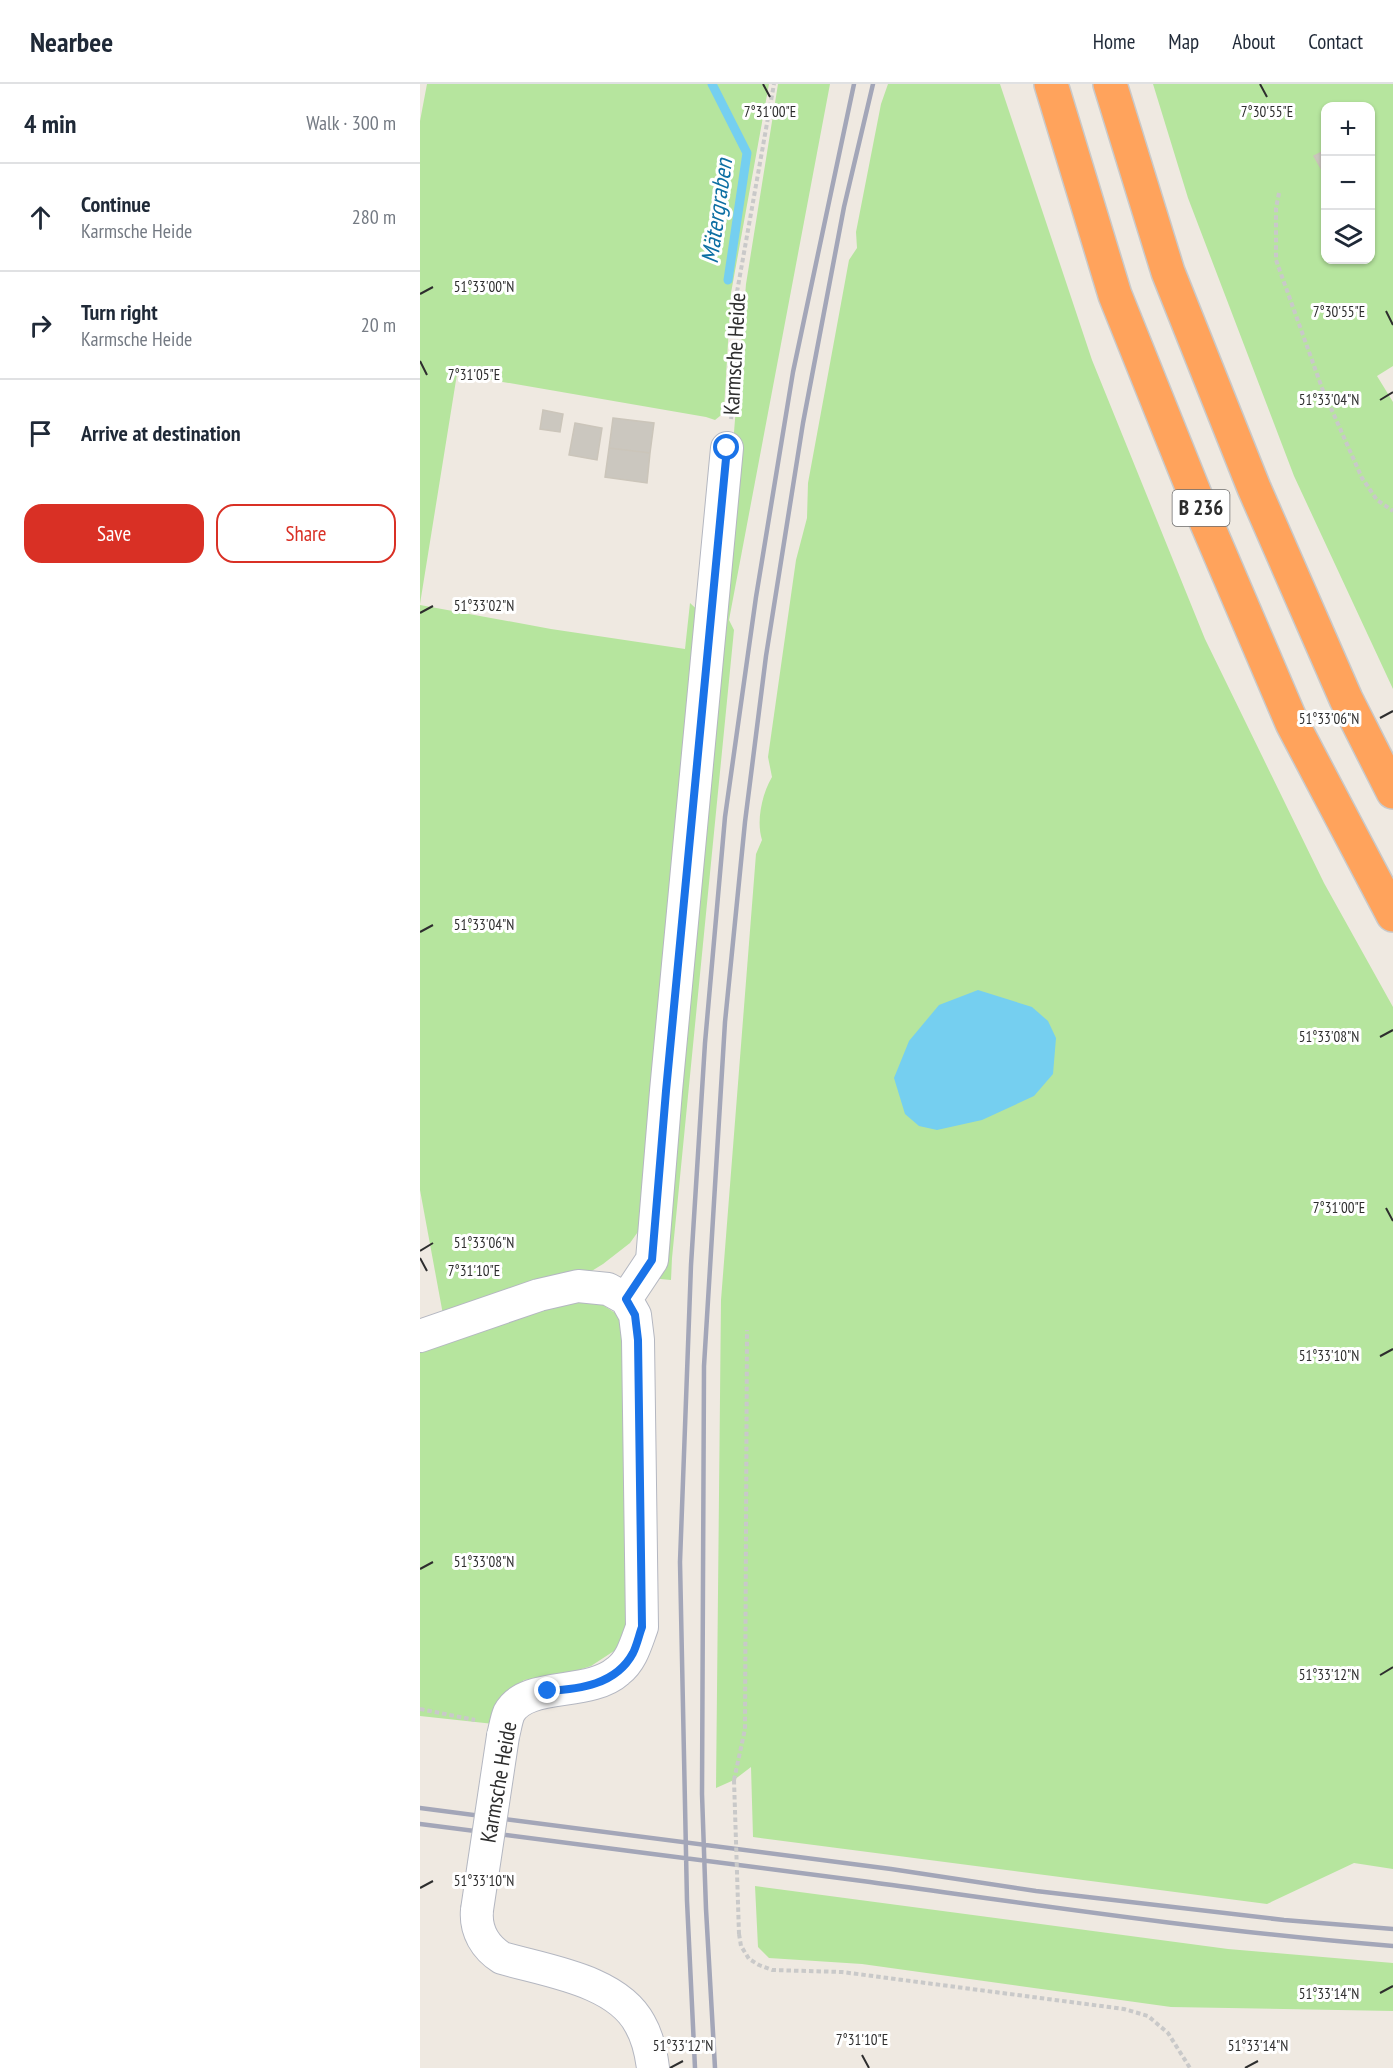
<!DOCTYPE html>
<html lang="en">
<head>
<meta charset="utf-8">
<style>
	body { margin:0; font-family:"PT Sans Narrow",sans-serif; background:#f2f2f3; color:#1f2937 }
	.controls { position:absolute; right:18px; top:18px; display:grid; overflow:hidden; border-radius:12px; box-shadow:0 2px 4px #0004 }
	.controls button { width:54px; height:54px; display:grid; place-items:center; padding:0; border:0; border-bottom:2px solid #e0e1e3; background:#fff; color:#1f2937; font:30px sans-serif }
	.stop { position:absolute; width:18px; height:18px; margin:-14px; border:4px solid #1a73e8; border-radius:50%; background:#fff }
	.stop.end { background:#1a73e8; border-color:#fff; box-shadow:0 2px 6px #0008 }
	.list { margin:0; padding:0; list-style:none }
	h2 { display:flex; justify-content:space-between; align-items:center; height:78px; margin:0; padding:0 24px; font-size:26px }
	h2 small { font-size:20px; font-weight:400; color:#747a83 }
	.list li { display:grid; grid-template-columns:39px 1fr auto; gap:18px; align-items:center; box-sizing:border-box; height:108px; padding:0 24px; border-top:2px solid #e0e1e3 }
	.list b { display:block; font-size:22px; white-space:nowrap }
	.list p { margin:0; font-size:20px; white-space:nowrap; color:#747a83 }
	.list em { font-size:20px; font-style:normal; color:#747a83 }
	.actions { display:flex; gap:12px; padding:18px 24px }
	.actions a { flex:1; padding:14px 0; border:2px solid #d93025; border-radius:18px; text-align:center; font-size:21px; color:#d93025 }
	.actions .main { background:#d93025; color:#fff }
	.icon { flex:none; width:33px; height:33px; fill:none; stroke:currentColor; stroke-width:2; stroke-linecap:round; stroke-linejoin:round }
	.map { position:relative; flex:none; width:973px; height:1984px; overflow:hidden }
	header { display:flex; align-items:center; gap:36px; box-sizing:border-box; height:84px; padding:0 30px; background:#fff; border-bottom:2px solid #e0e1e3 }
	header strong { font-size:28px }
	nav { display:flex; gap:33px; margin-inline-start:auto; font-size:21px }
	main { display:flex }
	aside { flex:1; background:#fff }
	.map>svg:first-child { display:block }
</style>
</head>
<body>
<header>
<strong>Nearbee</strong>
<nav><a>Home</a><a>Map</a><a>About</a><a>Contact</a></nav>
</header>
<main>
<aside>
<h2>4 min<small>Walk · 300 m</small></h2>
<ul class="list">
<li><svg class="icon" aria-label="ahead" viewBox="0 0 24 24"><path d="M12 20V5M6 11l6-6 6 6"/></svg><div><b>Continue</b><p>Karmsche Heide</p></div><em>280 m</em></li>
<li><svg class="icon" aria-label="right" viewBox="0 0 24 24"><path d="M7 20v-9h11M14 6l5 5-5 5"/></svg><div><b>Turn right</b><p>Karmsche Heide</p></div><em>20 m</em></li>
<li><svg class="icon" aria-label="arrive" viewBox="0 0 24 24"><path d="M6 21V4h12l-3 4 3 4H6"/></svg><div><b>Arrive at destination</b></div></li>
</ul>
<div class="actions"><a class="main">Save</a><a>Share</a></div>
</aside>
<div class="map">
<svg width="973" height="1984" viewBox="0 0 973 1984">
	<rect width="100%" height="100%" fill="#efe9e1"/>
	<path fill="#b6e59e" fill-rule="evenodd" d="M7,0H349L311,209L304,325L300,332L295,336L286,333L37,290L0,520V37Z
		M358,0H410L309,536L314,546L252,1174L251,1196L230,1194L311,385L326,200Z
		M468,0H580L672,276L785,555L904,799L973,923V1785L934,1779L847,1820L333,1753L331,1683L314,1696L296,1704L301,1216L336,770L342,756C336,737 342,710 352,693L348,673L376,476L387,434L388,399L429,176L437,164L436,148L461,20Z
		M733,0H973V282L957,292L973,318V605L874,392L768,114ZM906,22H950V176H906Z
		M270,519L284,532L227,1135L210,1159L183,1180L162,1193L24,1236L0,1106V521L131,545L265,565Z
		M147,1216H175L200,1232L210,1265L211,1539L197,1565L171,1582L146,1590L104,1596L92,1606L74,1640L0,1632V1267Z
		M335,1802L808,1865L973,1879V1927L751,1923L442,1880L349,1874L338,1863Z"/>
	<path fill="#75cff0" d="M558,906L612,923L628,937L636,954L633,990L614,1012L562,1036L517,1046L499,1042L485,1030L474,994L489,957L519,921Z"/>
	<g fill="none" stroke-linecap="round" stroke-linejoin="round">
		<path stroke="#75cff0" stroke-width="9" d="M292,0L327,69L308,196"/>
	</g>
	<path fill="#cbc7bf" stroke="#cbc5ba" stroke-width="1.5" d="M906,66V93L894,72Z
		M123,326L143,330L140,348L120,345Z
		M193,334L234,339L230,369L189,364Z
		M155,339L182,344L177,376L149,371Z
		M189,364L230,369L227,399L185,393Z"/>
	<g fill="none" stroke-linecap="round" stroke-linejoin="round">
		<defs>
			<path id="minor" d="M206,1215L232,1176L246,1007L307,364
				M0,1252L119,1211L158,1202L188,1205L206,1215L215,1231L218,1256L222,1543C216,1559 212,1576 198,1587C169,1613 106,1597 89,1629C86,1636 85,1645 83,1652
				M57,1826C55,1847 66,1864 82,1874C126,1887 197,1896 220,1940C228,1954 231,1968 233,1984"/>
			<path id="highway" d="M631,0L695,211L782,428L872,639L973,831
				M690,0L748,188L834,404L926,615L973,708"/>
		</defs>
		<use href="#minor" stroke="#b4b7c1" stroke-width="34"/>
		<use href="#highway" stroke="#c9c9c9" stroke-width="36"/>
		<path stroke="#c9c9c9" stroke-width="4" stroke-dasharray="4.5 3" stroke-linecap="butt" d="M859,109L856,124V176L902,304L942,394L957,416L973,427
			M311,335L315,308L317,208L354,0
			M0,1625L55,1636
			M314,1696L325,1645L327,1246
			M319,1850L321,1862L329,1875L339,1881L352,1886L422,1888L704,1925L728,1932L748,1949L770,1984"/>
		<use href="#minor" stroke="#fff" stroke-width="32"/>
		<use href="#highway" stroke="#ffa35c" stroke-width="33"/>
		<path stroke="#a3a6b8" stroke-width="4.5" d="M0,1724L471,1785L616,1807L864,1836L973,1845
			M0,1740C150,1760 300,1778 450,1798C624,1822 798,1848 973,1862
			M275,1984L267,1817L260,1478L271,1181L285,959L305,733L336,513L373,288L434,0
			M295,1984L286,1825L282,1710L284,1282L305,938L325,738L346,572L383,339L424,123L453,0"/>
		<defs>
			<path id="minor-bridge" d="M57,1826L83,1652"/>
		</defs>
		<use href="#minor-bridge" stroke="#b4b7c1" stroke-width="34" stroke-linecap="butt"/>
		<path stroke="#c9c9c9" stroke-width="4" stroke-dasharray="4.5 3" stroke-linecap="butt" d="M314,1696L319,1850"/>
		<use href="#minor-bridge" stroke="#fff" stroke-width="32"/>
	</g>
	<g fill="none" stroke-linecap="round" stroke-linejoin="round">
		<path stroke="#1a73e8" stroke-width="8" d="M128,1607C159,1605 196,1601 213,1569C217,1561 219,1551 222,1543L218,1256L215,1231L206,1215L232,1176L246,1007L307,364"/>
	</g>
	<path fill="none" stroke="#2e2e2e" stroke-width="2" d="M343,0L350,13M840,0L847,13M0,210L13,203M966,227L973,241M0,277L7,291M960,316L973,308M0,529L13,522M960,634L973,627M0,848L13,841M960,953L973,946M966,1124L973,1137M0,1167L13,1159M0,1174L7,1187M960,1272L973,1265M0,1485L13,1478M960,1591L973,1583M0,1804L13,1797M960,1909L973,1902M442,1971L449,1984M250,1984L263,1977M825,1984L838,1977"/>
	<g text-anchor="middle" stroke-width="6" stroke-linejoin="round" paint-order="stroke">
		<rect fill="#fff" stroke="#6d6d6d" stroke-width="1.5" x="752.5" y="406" width="57" height="36" rx="4.5"/>
		<g font-size="21" font-weight="bold" fill="#2e2e2e">
			<text x="781" y="431">B 236</text>
		</g>
		<g font-size="22" fill="#2e2e2e" stroke="#fff">
			<text transform="translate(314 270) rotate(-87)" y="8">Karmsche Heide</text>
			<text transform="translate(78 1698) rotate(-80)" y="8">Karmsche Heide</text>
		</g>
		<g font-size="24" font-style="italic" fill="#0d6fa3" stroke="#fff">
			<text transform="translate(297 127) rotate(-82)" y="8">Mätergraben</text>
		</g>
	</g>
	<g font-size="15" text-anchor="middle" fill="#2e2e2e" stroke="#fff" stroke-width="6" stroke-linejoin="round" paint-order="stroke">
		<text x="350" y="33">7°31'00"E</text>
		<text x="847" y="33">7°30'55"E</text>
		<text x="64" y="208">51°33'00"N</text>
		<text x="919" y="233">7°30'55"E</text>
		<text x="54" y="296">7°31'05"E</text>
		<text x="909" y="321">51°33'04"N</text>
		<text x="64" y="527">51°33'02"N</text>
		<text x="909" y="640">51°33'06"N</text>
		<text x="64" y="846">51°33'04"N</text>
		<text x="909" y="958">51°33'08"N</text>
		<text x="919" y="1129">7°31'00"E</text>
		<text x="64" y="1164">51°33'06"N</text>
		<text x="54" y="1192">7°31'10"E</text>
		<text x="909" y="1277">51°33'10"N</text>
		<text x="64" y="1483">51°33'08"N</text>
		<text x="909" y="1596">51°33'12"N</text>
		<text x="64" y="1802">51°33'10"N</text>
		<text x="909" y="1915">51°33'14"N</text>
		<text x="442" y="1961">7°31'10"E</text>
		<text x="263" y="1967">51°33'12"N</text>
		<text x="838" y="1967">51°33'14"N</text>
	</g>
</svg>
<div class="controls">
<button>+</button>
<button>−</button>
<button><svg class="icon" aria-label="layers" viewBox="0 0 24 24"><path d="M12 4l9 5-9 5-9-5zM3 14l9 5 9-5"/></svg></button>
</div>
<div class="stop" style="left:307px;top:364px"></div>
<div class="stop end" style="left:128px;top:1607px"></div>
</div>
</main>
</body>
</html>
